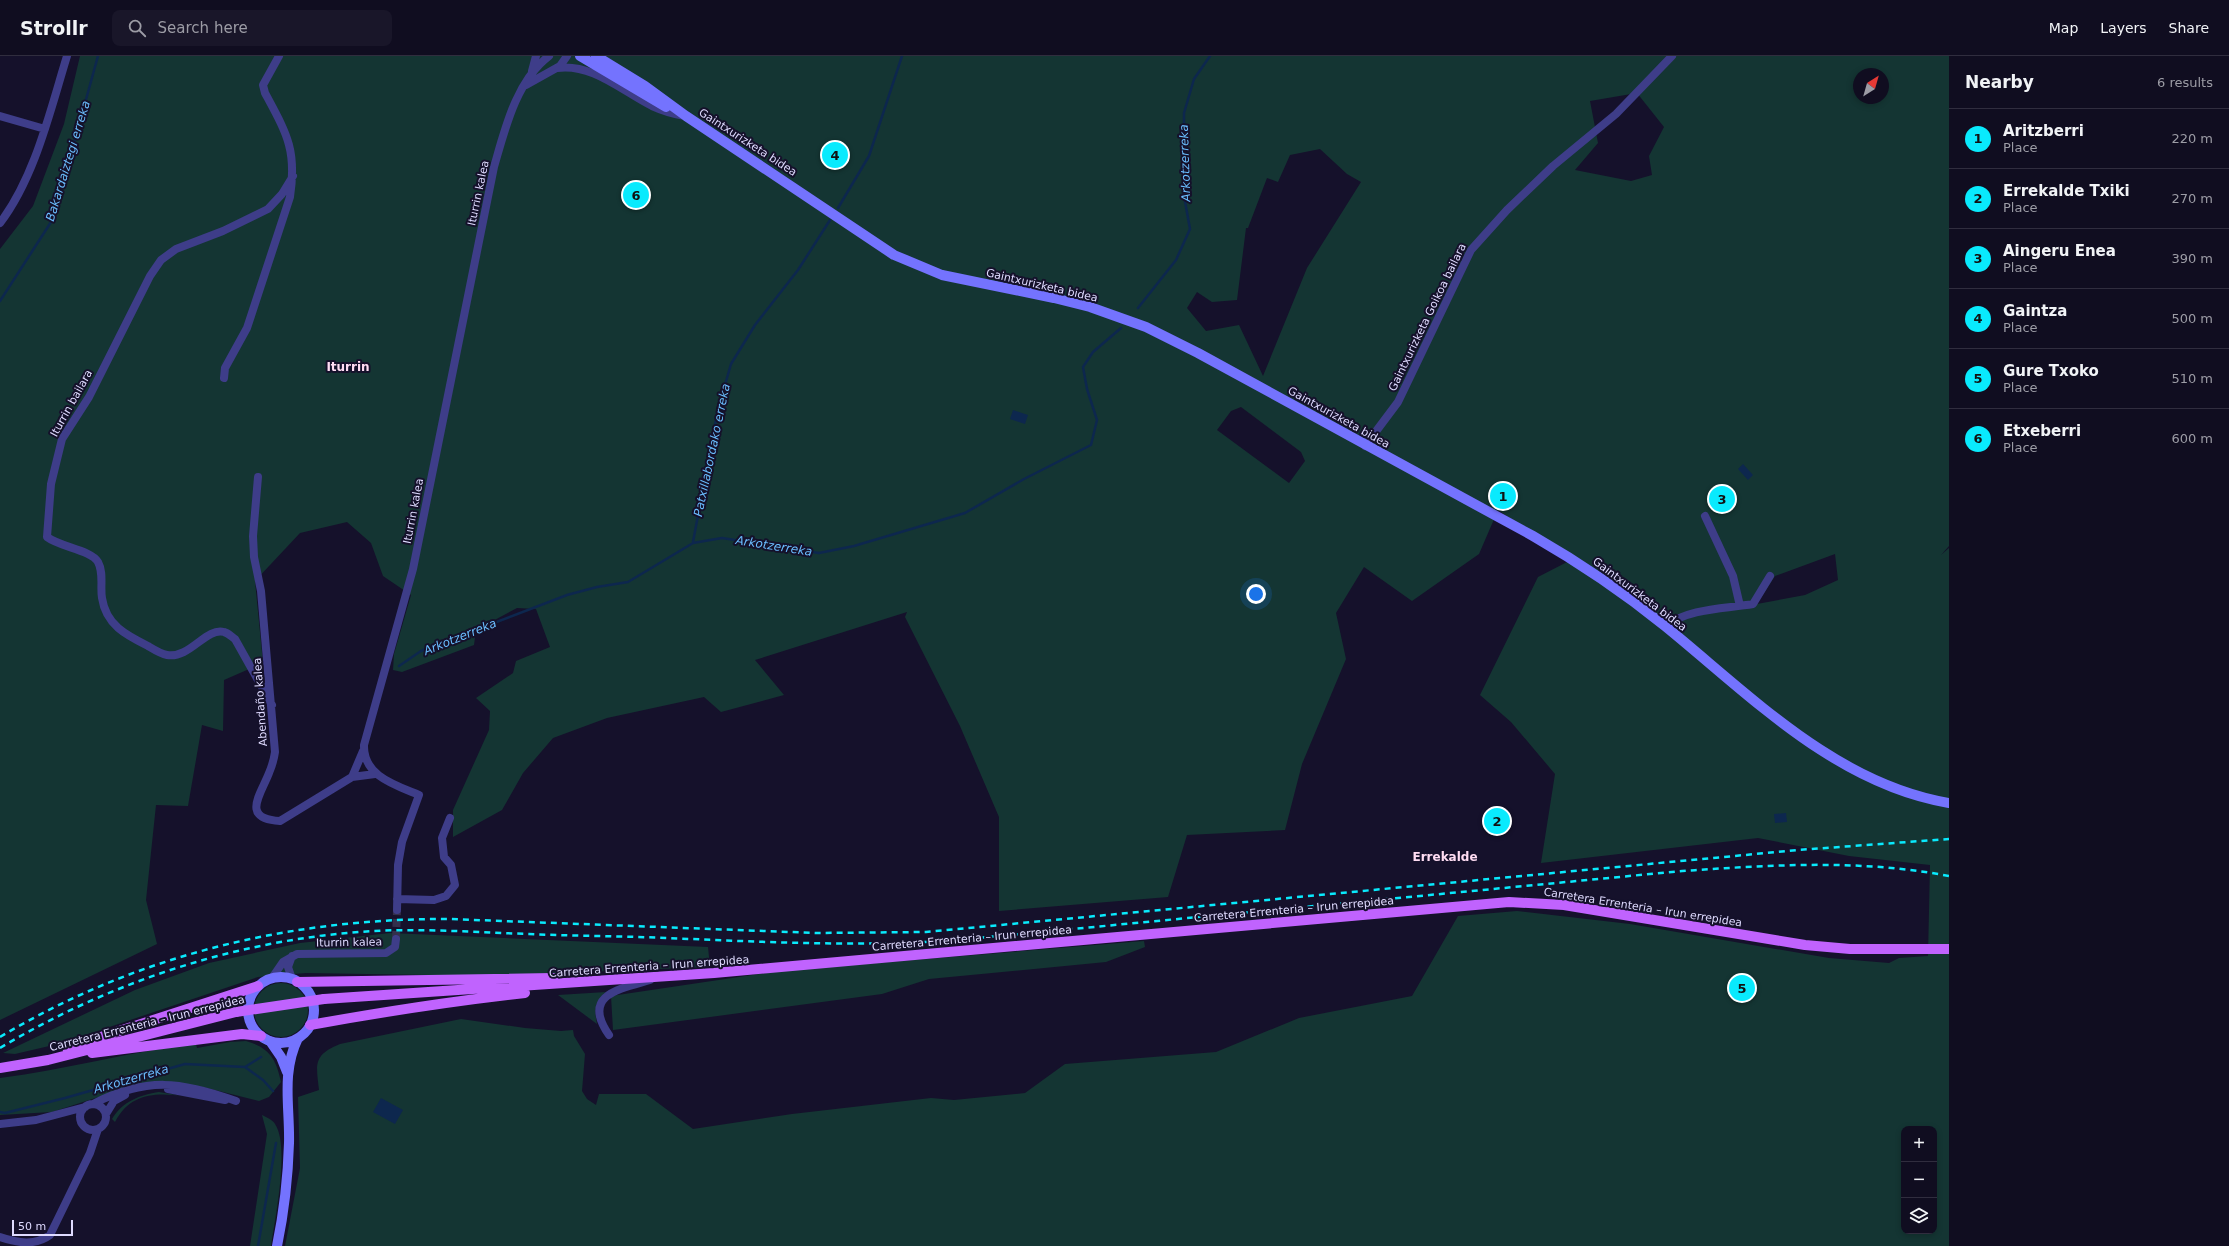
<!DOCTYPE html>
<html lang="en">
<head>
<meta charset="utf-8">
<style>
	body { margin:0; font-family:"DejaVu Sans",sans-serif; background:#191629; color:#f1f3f6 }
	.controls { position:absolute; right:12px; bottom:12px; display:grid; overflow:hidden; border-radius:8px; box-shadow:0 2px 6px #0003 }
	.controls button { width:36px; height:36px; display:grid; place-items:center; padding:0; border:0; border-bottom:1px solid #302d3e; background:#100d20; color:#f1f3f6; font:20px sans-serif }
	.compass { position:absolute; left:1853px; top:12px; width:36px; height:36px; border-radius:50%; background:#100d20; box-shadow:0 2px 6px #0003; rotate:37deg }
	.scale { position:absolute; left:12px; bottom:10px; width:61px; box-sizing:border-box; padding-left:4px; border:2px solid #dfdbff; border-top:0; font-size:11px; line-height:14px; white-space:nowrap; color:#dfdbff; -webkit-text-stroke:3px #15112b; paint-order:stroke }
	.you { position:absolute; left:1256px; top:538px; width:14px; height:14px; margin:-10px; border:3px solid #fff; border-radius:50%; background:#1a73e8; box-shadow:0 0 0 6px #1a73e833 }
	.badge { display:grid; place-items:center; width:26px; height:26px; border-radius:50%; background:#09eafd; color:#111; font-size:13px; font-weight:700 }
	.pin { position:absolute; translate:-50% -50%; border:2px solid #fff; box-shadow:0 1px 4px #0006 }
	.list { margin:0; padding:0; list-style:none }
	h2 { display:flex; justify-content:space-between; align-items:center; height:52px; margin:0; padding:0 16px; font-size:17px }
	h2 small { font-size:13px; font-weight:400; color:#9c9ca5 }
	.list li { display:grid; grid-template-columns:26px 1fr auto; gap:12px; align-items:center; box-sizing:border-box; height:60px; padding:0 16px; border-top:1px solid #302d3e }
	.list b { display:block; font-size:15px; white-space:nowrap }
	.list p { margin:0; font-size:13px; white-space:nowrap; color:#9c9ca5 }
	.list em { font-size:13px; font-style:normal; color:#9c9ca5 }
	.icon { flex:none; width:22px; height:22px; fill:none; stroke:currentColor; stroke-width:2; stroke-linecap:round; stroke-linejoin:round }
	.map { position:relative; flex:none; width:1949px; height:1190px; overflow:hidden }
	header { display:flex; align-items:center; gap:24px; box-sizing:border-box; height:56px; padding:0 20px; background:#100d20; border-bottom:1px solid #302d3e }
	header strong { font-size:19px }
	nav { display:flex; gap:22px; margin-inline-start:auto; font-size:14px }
	.search { width:280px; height:36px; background:#191629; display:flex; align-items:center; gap:10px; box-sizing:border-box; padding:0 14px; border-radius:8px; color:#9c9ca5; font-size:15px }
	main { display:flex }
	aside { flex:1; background:#100d20 }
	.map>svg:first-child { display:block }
</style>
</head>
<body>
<header>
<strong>Strollr</strong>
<div class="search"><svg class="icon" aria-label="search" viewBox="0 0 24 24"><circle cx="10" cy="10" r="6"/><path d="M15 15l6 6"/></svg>Search here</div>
<nav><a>Map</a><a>Layers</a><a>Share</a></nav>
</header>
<main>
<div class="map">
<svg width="1949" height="1190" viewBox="0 0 1949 1190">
	<rect width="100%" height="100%" fill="#15112b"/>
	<path fill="#143533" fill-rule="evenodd" d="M80,0H1949V490L1941,499L1949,492V1190H285L300,1112L298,1041L319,1034C316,1008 313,999 340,988L461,963L525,972L561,975L573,974L574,980L585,998L582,1035L587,1043L596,1049L599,1038H646L693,1073L792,1058L931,1042L954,1044L1025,1037L1065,1008L1216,996L1299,962L1412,940L1458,860L1517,855L1630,868L1829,902L1889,907L1899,902L1928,900L1930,809L1849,800L1758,782L1541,807L1555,718L1511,666L1480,639L1538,521L1571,504L1498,454L1479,498L1412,545L1364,511L1336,557L1346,603L1302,708L1285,774L1187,779L1168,841L999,855V761L960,670L905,561L907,556L755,604L784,639L721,656L704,641L607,662L553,682L523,717L502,754L453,781V754L489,674L490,655L476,642L513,617L516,605L550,591L536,553L517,552L476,574L474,589L402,616L393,614L394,598L411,539L383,520L371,487L347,466L300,477L255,525L263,607L224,624L223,675L202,669L188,750L156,749L146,844L157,888L0,964V193L33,150L64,68ZM1859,18H1883V42H1859ZM1637,37L1664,71L1649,100L1652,119L1631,125L1575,114L1598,87L1590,45ZM1320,93L1347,118L1361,126L1307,212L1263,320L1239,269L1206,275L1187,252L1197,236L1212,246L1237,244L1246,172H1248L1267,122L1278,126L1290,99ZM1241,351L1301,396L1305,405L1289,427L1217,374L1231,355ZM1835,498L1838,524L1805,539L1757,548L1775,520ZM1904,1073H1934V1175H1904Z
		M390,877L708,891L710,911L488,920L306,917L258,921L62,987L15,998L3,997L135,934L209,907L300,887Z
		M1144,885L1145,891L1106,906L929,923L882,938L613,974L611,940L780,915Z
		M254 954a27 27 0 1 1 54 0a27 27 0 1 1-54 0Z
		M606,936C595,945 594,954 597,968L558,939Z
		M246,985C270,992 276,1003 281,1026L269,1041L259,1045L203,1031L139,1028L52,1056L0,1059V1022C66,1014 130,995 196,988L197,992L230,986Z
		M159,1036L204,1044C172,1038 134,1029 115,1066L112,1063C123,1045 140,1039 159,1036Z
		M262,1059C266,1061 273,1064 275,1068C290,1090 275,1163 271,1190H250L267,1078Z"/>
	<path fill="#0d274e" d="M1013,354L1028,359L1025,368L1010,363Z
		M1743,408L1753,419L1748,424L1738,413Z
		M1786,757L1787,766L1775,767L1774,758Z
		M381,1042L403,1054L395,1068L373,1056Z"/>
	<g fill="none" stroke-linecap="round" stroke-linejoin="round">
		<path stroke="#0d274e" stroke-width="2.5" d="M838,152L869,100L902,0
			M0,245L53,163L98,0
			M1138,252L1176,204L1190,173L1184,140V57L1194,23L1210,0
			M693,486L718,353L731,308L755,269L798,214L830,164
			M399,610L421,595L567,539L597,531L628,526L693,487L722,482L819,497L854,490L965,457L1024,423L1091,389L1097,364L1087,333L1083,311L1093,296L1121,272
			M245,1011L263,1024L273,1035
			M0,1056L5,1057L65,1042L185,1008L245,1011L261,1001
			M258,1190L276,1087"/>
		<path stroke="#332f4b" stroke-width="8" stroke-dasharray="8 4" stroke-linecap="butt" d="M396,883L397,854"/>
		<path stroke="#3e3d89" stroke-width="8" d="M557,12C592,7 622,35 652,50C663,55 673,58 685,60
			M532,15L536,0
			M526,29L560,10L567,0
			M0,60L45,73
			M0,167C35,121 50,55 67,0
			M224,322L225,312L247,272L290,141C297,94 287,78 265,37L263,29L279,0
			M1365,390L1398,346L1471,194L1507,154L1553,110L1616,58L1672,0
			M258,421L253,480L254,501L261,535L275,696C274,703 272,710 269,717C261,738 240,763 280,765L352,721L375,718
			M1705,460L1733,520L1740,550
			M1665,570C1690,552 1723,553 1753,548L1770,520
			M272,649L235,583C232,581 228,577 224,576C206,571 190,603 167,599C161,598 153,593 148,590C126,579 106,569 102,542C100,531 104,517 98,506C91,494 60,491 47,481L51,428L62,383L89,341L150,220L161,204L176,193L223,175L268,153L282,138L293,120
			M352,721L363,695
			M397,843L434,844L446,840L455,829L451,809L444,801L442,782L450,762
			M397,854L398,809L402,786L419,739C395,729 363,720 364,689L413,513L494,111C505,73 516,25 549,0
			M272,922L283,906L297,898L386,897L395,891L396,883
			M292,923L288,911L292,900
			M609,979C581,939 619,933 650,924
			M168,1033L225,1044
			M93,1048C146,1021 181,1025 236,1045
			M80 1061a13 13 0 1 1 26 0a13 13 0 1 1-26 0Z
			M106,1058L114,1045L125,1039
			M0,1068L36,1064L85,1051
			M0,1181C18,1187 35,1190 50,1179L90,1097L98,1073"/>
		<path stroke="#7473fe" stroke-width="10" d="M580,0L666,51
			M596,0L645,30L686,60L894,199L942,219L1054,242L1090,251L1146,271L1198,297L1533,480C1580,507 1623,536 1665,570C1751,640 1836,728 1949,747
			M248 954a33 33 0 1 1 66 0a33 33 0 1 1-66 0Z
			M270,985L281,1001L287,1016
			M277,1190C284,1156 288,1122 289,1087C290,1051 281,1017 298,982"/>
		<path stroke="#c063fe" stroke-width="10" d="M297,926L553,922
			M324,943L714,917L1509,846L1564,849L1805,889L1850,893H1949
			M310,969C382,956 453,945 525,937
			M67,992L258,930
			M92,997L242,978L261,980
			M0,1012L48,1004L236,956"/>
		<path stroke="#09eafd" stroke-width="2.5" stroke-dasharray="6 5" stroke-linecap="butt" d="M0,981C137,899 291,862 450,863L816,877L926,876L1798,794L1949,783
			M0,992C105,929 226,888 347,877C408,871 468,876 529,878C575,880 621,880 667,882C764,886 860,891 957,884L1682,815C1771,809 1860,803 1949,820"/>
		<path stroke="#c063fe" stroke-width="10" d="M236,956L324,943"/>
	</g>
	<g text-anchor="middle" stroke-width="4" stroke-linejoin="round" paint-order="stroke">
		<g font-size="11" fill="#dfdbff" stroke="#15112b">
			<text transform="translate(748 86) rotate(33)" y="4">Gaintxurizketa bidea</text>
			<text transform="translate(478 137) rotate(-78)" y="4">Iturrin kalea</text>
			<text transform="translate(1042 229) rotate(13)" y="4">Gaintxurizketa bidea</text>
			<text transform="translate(1427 261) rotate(-64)" y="4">Gaintxurizketa Goikoa bailara</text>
			<text transform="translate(71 347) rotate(-61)" y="4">Iturrin bailara</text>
			<text transform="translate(1339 361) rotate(29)" y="4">Gaintxurizketa bidea</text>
			<text transform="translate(413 455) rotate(-79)" y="4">Iturrin kalea</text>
			<text transform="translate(1640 538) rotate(37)" y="4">Gaintxurizketa bidea</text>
			<text transform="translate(260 646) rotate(-94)" y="4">Abendaño kalea</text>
			<text transform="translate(1643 851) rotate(9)" y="4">Carretera Errenteria – Irun errepidea</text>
			<text transform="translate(1294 853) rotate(-5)" y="4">Carretera Errenteria – Irun errepidea</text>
			<text transform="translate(972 882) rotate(-5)" y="4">Carretera Errenteria – Irun errepidea</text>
			<text transform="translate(349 886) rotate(-1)" y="4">Iturrin kalea</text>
			<text transform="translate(649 910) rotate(-4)" y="4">Carretera Errenteria – Irun errepidea</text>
			<text transform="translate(147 967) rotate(-14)" y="4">Carretera Errenteria – Irun errepidea</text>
		</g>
		<g font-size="12" font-style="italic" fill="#6abdfe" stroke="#15112b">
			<text transform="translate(68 105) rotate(-73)" y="4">Bakardaiztegi erreka</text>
			<text transform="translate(1185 107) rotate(-92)" y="4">Arkotzerreka</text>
			<text transform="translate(712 394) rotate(-78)" y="4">Patxillabordako erreka</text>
			<text transform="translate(774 490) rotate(9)" y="4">Arkotzerreka</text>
			<text transform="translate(460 581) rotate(-22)" y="4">Arkotzerreka</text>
			<text transform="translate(131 1023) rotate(-16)" y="4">Arkotzerreka</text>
		</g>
		<g font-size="12" font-weight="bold" fill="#ffddf3" stroke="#15112b">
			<text x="348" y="315">Iturrin</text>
			<text x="1445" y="805">Errekalde</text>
		</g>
	</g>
</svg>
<div class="controls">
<button>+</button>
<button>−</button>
<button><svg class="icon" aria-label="layers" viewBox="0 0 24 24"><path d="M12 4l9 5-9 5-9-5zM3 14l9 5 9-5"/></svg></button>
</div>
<svg class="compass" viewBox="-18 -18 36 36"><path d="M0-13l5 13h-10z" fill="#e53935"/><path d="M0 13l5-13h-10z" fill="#9c9ca5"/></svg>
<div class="scale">50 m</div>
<div class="you"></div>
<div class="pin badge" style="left:1503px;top:440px">1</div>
<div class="pin badge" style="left:1497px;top:765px">2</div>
<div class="pin badge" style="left:1722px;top:443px">3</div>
<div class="pin badge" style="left:835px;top:99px">4</div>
<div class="pin badge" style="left:1742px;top:932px">5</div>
<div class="pin badge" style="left:636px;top:139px">6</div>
</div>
<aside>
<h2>Nearby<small>6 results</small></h2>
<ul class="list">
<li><span class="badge">1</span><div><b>Aritzberri</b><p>Place</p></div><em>220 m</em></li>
<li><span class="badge">2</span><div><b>Errekalde Txiki</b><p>Place</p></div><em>270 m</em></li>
<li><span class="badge">3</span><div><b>Aingeru Enea</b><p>Place</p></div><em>390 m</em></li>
<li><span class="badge">4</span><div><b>Gaintza</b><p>Place</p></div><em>500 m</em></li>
<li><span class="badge">5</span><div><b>Gure Txoko</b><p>Place</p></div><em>510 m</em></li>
<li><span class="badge">6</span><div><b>Etxeberri</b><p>Place</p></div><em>600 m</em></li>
</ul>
</aside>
</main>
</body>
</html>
